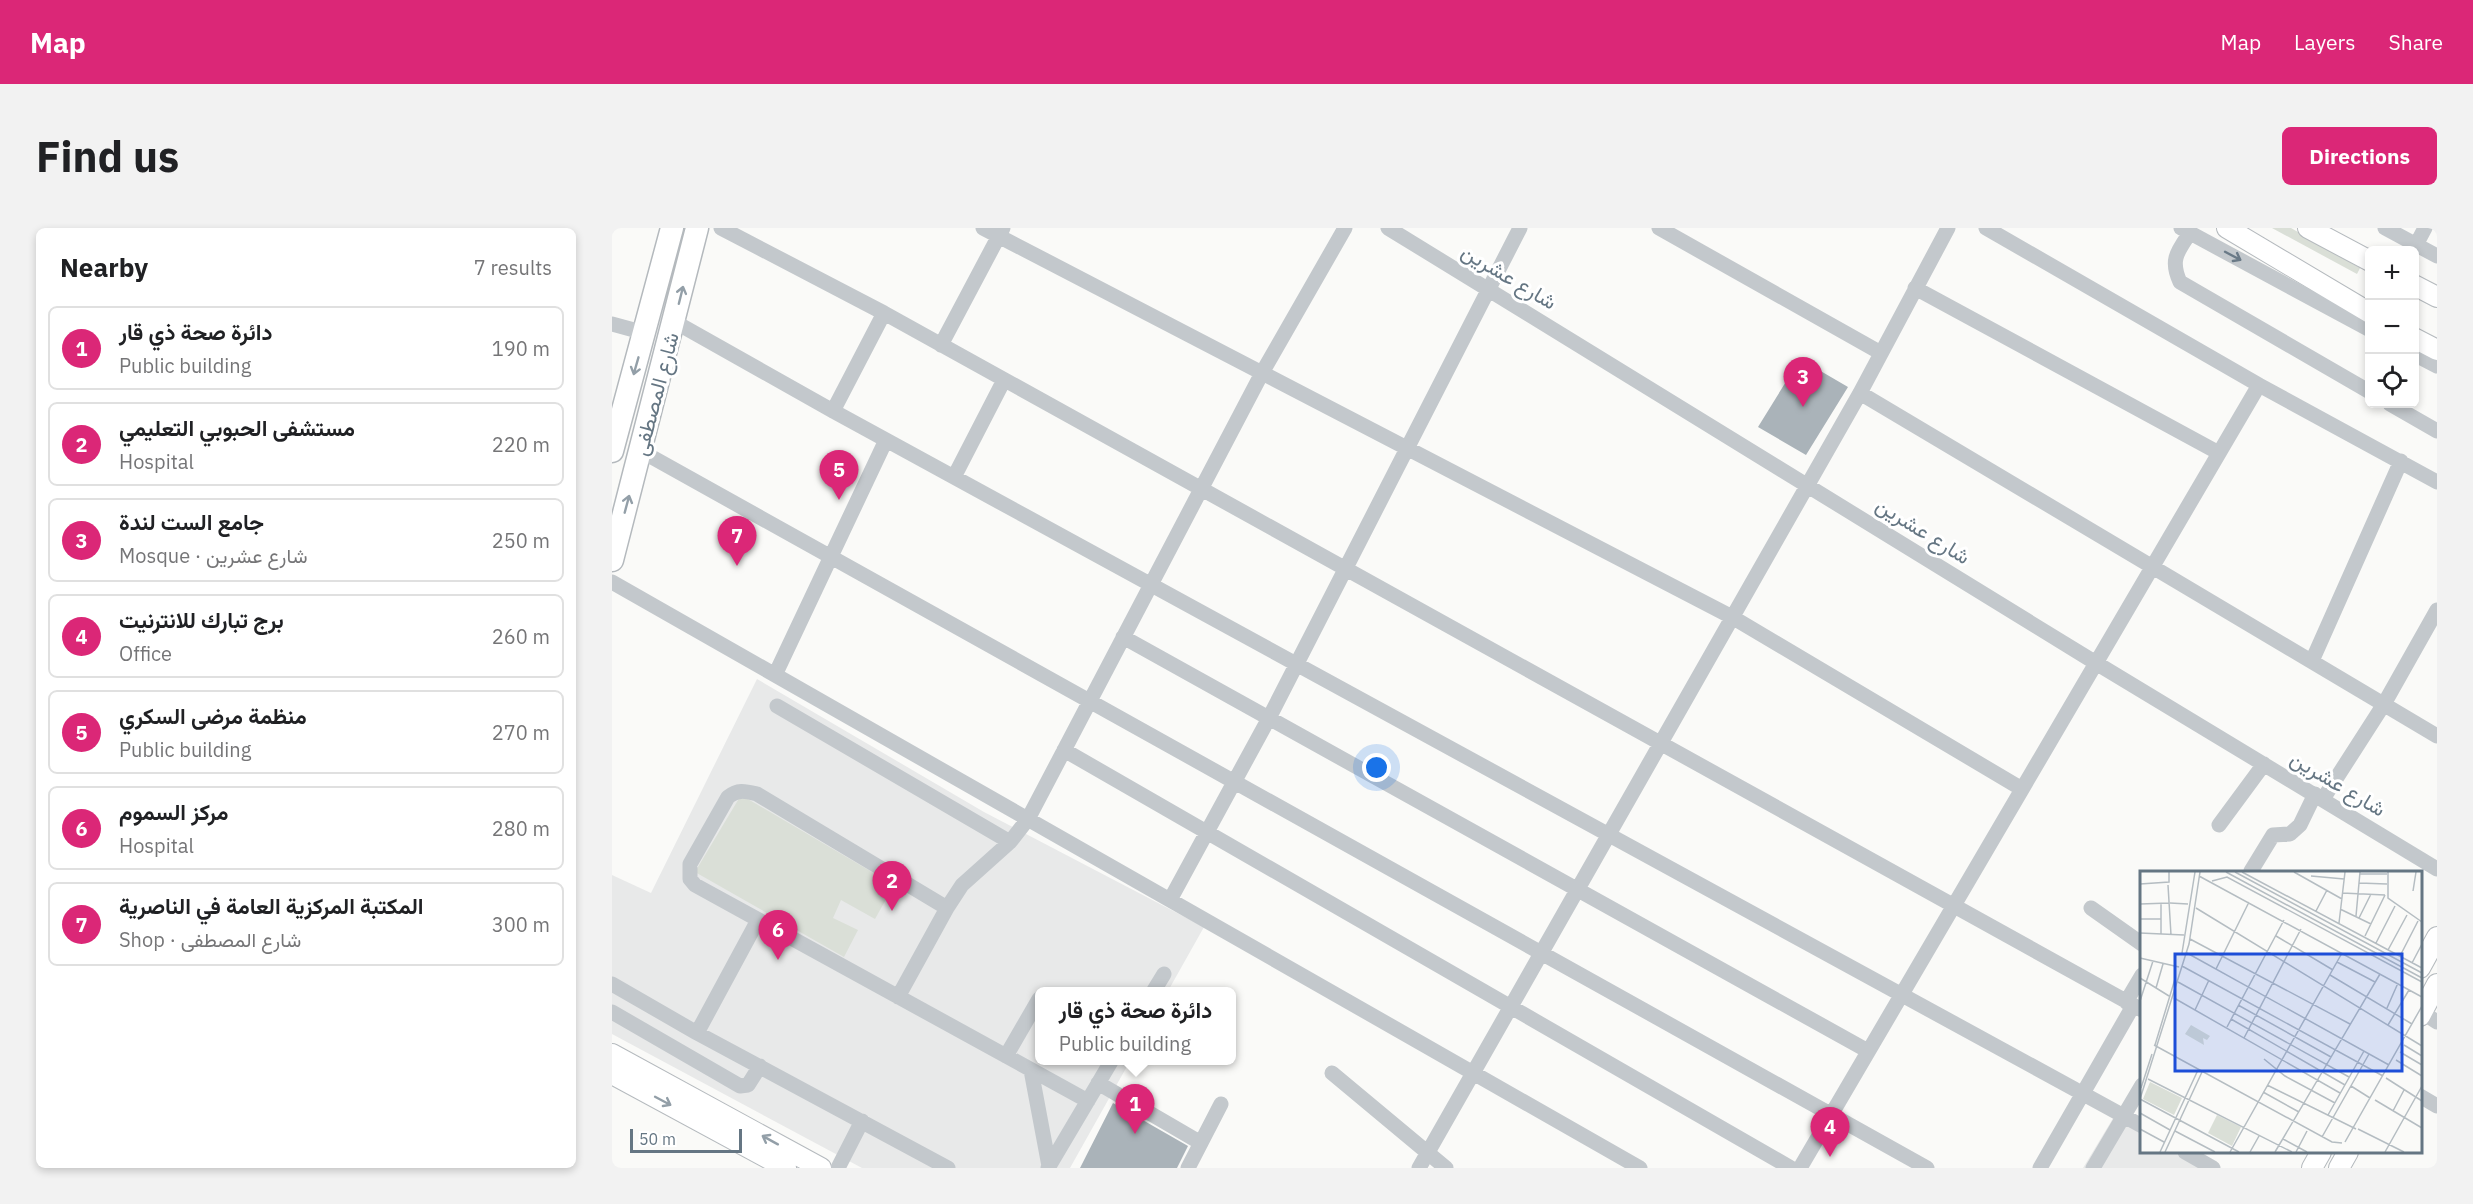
<!DOCTYPE html>
<html lang="en">
<head>
<meta charset="utf-8">
<style>
	body { margin:0; font-family:"IBM Plex Sans",Vazirmatn,sans-serif; background:#f2f2f2; color:#202124 }
	.controls { position:absolute; right:18px; top:18px; display:grid; overflow:hidden; border-radius:9px; box-shadow:0 3px 9px #0003 }
	.controls button { width:54px; height:54px; display:grid; place-items:center; padding:0; border:0; border-bottom:2px solid #e0e0e0; background:#fff; color:#202124; font:30px sans-serif }
	.scale { position:absolute; left:18px; bottom:15px; width:112px; box-sizing:border-box; padding-left:6px; border:3px solid #657683; border-top:0; font-size:16px; line-height:21px; white-space:nowrap; color:#657683; -webkit-text-stroke:4px #fff; paint-order:stroke }
	.you { position:absolute; left:765px; top:540px; width:21px; height:21px; margin:-15px; border:4px solid #fff; border-radius:50%; background:#1a73e8; box-shadow:0 0 0 9px #1a73e833 }
	.badge { display:grid; place-items:center; width:39px; height:39px; border-radius:50%; background:#db2777; color:#fff; font-size:20px; font-weight:700 }
	.pin { position:absolute; translate:-50% -50px; filter:drop-shadow(0 2px 3px #0008) }
	.pin::after { content:''; position:absolute; top:32px; width:21px; height:18px; background:inherit; clip-path:polygon(0 0,100% 0,50% 100%) }
	.popup { position:absolute; left:423px; top:759px; width:201px; height:78px; box-sizing:border-box; display:grid; place-content:center; border-radius:9px; background:#fff; filter:drop-shadow(0 2px 4px #0005); font-size:20px; white-space:nowrap; color:#757577 }
	.popup b { font-size:22px; color:#202124 }
	.popup::after { content:''; position:absolute; left:50%; top:100%; margin-left:-12px; border:12px solid transparent; border-top-color:#fff }
	.list { margin:0; padding:0; list-style:none }
	h2 { display:flex; justify-content:space-between; align-items:center; height:78px; margin:0; padding:0 24px; font-size:26px }
	h2 small { font-size:20px; font-weight:400; color:#757577 }
	.list li { display:grid; grid-template-columns:39px 1fr auto; gap:18px; align-items:center; box-sizing:border-box; height:84px; margin:0 12px 12px; padding:0 12px; border:2px solid #e0e0e0; border-radius:9px }
	.list b { display:block; font-size:22px; white-space:nowrap }
	.list p { margin:0; font-size:20px; white-space:nowrap; color:#757577 }
	.list em { font-size:20px; font-style:normal; color:#757577 }
	.icon { flex:none; width:33px; height:33px; fill:none; stroke:currentColor; stroke-width:2; stroke-linecap:round; stroke-linejoin:round }
	.map { position:relative; flex:none; width:1825px; height:940px; overflow:hidden; border-radius:9px }
	header { display:flex; align-items:center; gap:36px; box-sizing:border-box; height:84px; padding:0 30px; background:#db2777; color:#fff }
	header strong { font-size:28px }
	nav { display:flex; gap:33px; margin-inline-start:auto; font-size:21px }
	.intro { display:flex; align-items:center; justify-content:space-between; box-sizing:border-box; height:144px; padding:0 36px }
	h1 { margin:0; font-size:42px }
	.button { padding:15px 27px; border-radius:9px; background:#db2777; color:#fff; font-size:21px; font-weight:700 }
	main { display:flex; gap:36px; padding:0 36px }
	aside { flex:1; background:#fff; border-radius:9px; box-shadow:0 3px 9px #0003 }
	.map>svg:first-child { display:block }
</style>
</head>
<body>
<header>
<strong>Map</strong>
<nav><a>Map</a><a>Layers</a><a>Share</a></nav>
</header>
<div class="intro"><h1>Find us</h1><a class="button">Directions</a></div>
<main>
<aside>
<h2>Nearby<small>7 results</small></h2>
<ul class="list">
<li><span class="badge">1</span><div><b>دائرة صحة ذي قار</b><p>Public building</p></div><em>190 m</em></li>
<li><span class="badge">2</span><div><b>مستشفى الحبوبي التعليمي</b><p>Hospital</p></div><em>220 m</em></li>
<li><span class="badge">3</span><div><b>جامع الست لندة</b><p>Mosque · شارع عشرين</p></div><em>250 m</em></li>
<li><span class="badge">4</span><div><b>برج تبارك للانترنيت</b><p>Office</p></div><em>260 m</em></li>
<li><span class="badge">5</span><div><b>منظمة مرضى السكري</b><p>Public building</p></div><em>270 m</em></li>
<li><span class="badge">6</span><div><b>مركز السموم</b><p>Hospital</p></div><em>280 m</em></li>
<li><span class="badge">7</span><div><b>المكتبة المركزية العامة في الناصرية</b><p>Shop · شارع المصطفى</p></div><em>300 m</em></li>
</ul>
</aside>
<div class="map">
<svg width="1825" height="940" viewBox="0 0 1825 940">
	<rect width="100%" height="100%" fill="#fafaf8"/>
	<path fill="#e8e9e9" d="M145,451L372,584L592,699L556,763L427,764V832L518,833L458,940H250L0,806V647L39,665Z
		M1503,887L1529,903L1530,924H1563L1590,940H1471Z"/>
	<path fill="#dadfd7" d="M1660,0H1679L1748,40L1745,46Z
		M129,567L282,657L263,691L229,672L221,690L246,702L232,729L83,644Z"/>
	<path fill="#aab3b9" d="M1188,131L1236,159L1194,227L1146,199Z
		M501,875L576,918L565,940H468Z"/>
	<g fill="none" stroke-linecap="round" stroke-linejoin="round">
		<defs>
			<path id="major" d="M1615,0L1758,85
				M1696,0L1758,33
				M1802,57L1825,69
				M1802,110L1825,122
				M1808,740L1825,709
				M1808,788L1825,756
				M0,826L209,940
				M0,846L174,940
				M1700,940L1709,924
				M1727,940L1736,924"/>
			<path id="highway" d="M0,223L60,0
				M0,332L85,0"/>
		</defs>
		<use href="#major" stroke="#b5babe" stroke-width="22"/>
		<use href="#highway" stroke="#b4b9bd" stroke-width="25"/>
		<path stroke="#c3c8cc" stroke-width="15" d="M109,0L272,85L1530,782
			M371,0L1120,389L1410,561
			M776,0L1484,435L1825,641
			M1047,0L1269,125
			M1374,0L1647,157L1825,254
			M1569,0L1758,102
			M1773,0L1825,28
			M1578,5C1565,24 1558,32 1568,54L1758,164
			M1804,17L1813,0
			M1303,60L1607,225
			M63,94L221,183L1530,898
			M0,96L33,105
			M329,117L391,0
			M1802,126L1825,138
			M1248,165L1825,508
			M1778,176L1825,203
			M221,183L272,85
			M29,223L1315,940
			M342,249L392,152
			M0,354L1028,940
			M511,409L1256,823
			M1700,433L1789,233
			M163,447L274,212
			M165,478L398,614
			M452,522L1179,940
			M1711,571L1772,476L1825,382
			M1607,597L1652,536
			M1639,643L1661,607L1678,606L1688,597L1703,566
			M558,672L657,490L908,0
			M335,680L145,566C133,563 126,561 116,569L78,636V651L83,657L476,873
			M1479,680L1530,716
			M0,756L85,805L336,940
			M541,764L552,746
			M286,769L335,680L350,657L398,614L416,591L650,145L733,0
			M1514,774L1530,747
			M0,784L128,858L136,857L148,838
			M1810,784L1825,794
			M85,805L146,692
			M394,828L427,771
			M419,842L437,938
			M720,845L834,940
			M486,855L589,915
			M1808,868L1825,878
			M1573,924L1601,940
			M226,940L250,893
			M436,940L500,832
			M576,940L609,876
			M807,940L1248,165L1336,0
			M1188,940L1647,157
			M1428,940L1521,778
			M1481,940L1530,857"/>
		<use href="#major" stroke="#fff" stroke-width="20"/>
		<use href="#highway" stroke="#fff" stroke-width="22"/>
	</g>
	<defs><path id="oneway-shaft" d="M-6 0H5M1.5-3L5.5 0L1.5 3" fill="none" stroke-width="1.6" stroke-linecap="round" stroke-linejoin="round" transform="scale(1.5)"/></defs>
	<use stroke="#6a7a87" href="#oneway-shaft" transform="translate(1621 28) rotate(28)"/>
	<g stroke="#939fa8">
		<use href="#oneway-shaft" transform="translate(69 67) rotate(-76)"/>
		<use href="#oneway-shaft" transform="translate(24 138) rotate(106)"/>
		<use href="#oneway-shaft" transform="translate(15 276) rotate(-75)"/>
		<use href="#oneway-shaft" transform="translate(51 873) rotate(28)"/>
		<use href="#oneway-shaft" transform="translate(158 912) rotate(-151)"/>
	</g>
	<g text-anchor="middle" stroke-width="6" stroke-linejoin="round" paint-order="stroke">
		<g font-size="21" fill="#657683" stroke="#fff">
			<text transform="translate(897 49) rotate(31)" y="7">شارع عشرين</text>
			<text transform="translate(44 166) rotate(-75)" y="7">شارع المصطفى</text>
			<text transform="translate(1311 303) rotate(32)" y="7">شارع عشرين</text>
			<text transform="translate(1726 556) rotate(31)" y="7">شارع عشرين</text>
		</g>
	</g>
	<g transform="translate(1528 643)">
		<rect width="282" height="282" fill="#fafaf8"/>
		<path d="M51,154L70,165L67,169L63,167L64,174L45,163ZM10,211L42,227L34,244L3,228ZM77,244L101,256L92,275L68,262Z" fill="#dadfd7"/>
		<path fill="none" stroke="#b5bdc2" stroke-width="1.5" d="M86,1L282,107M95,1L282,102M102,1L282,97M154,1L202,28M248,1V27L282,51M220,3H247M59,5L282,126M171,5L204,8M72,10L87,6L282,111M219,12L247,13M0,13L29,11V1M28,14L31,64M273,20L276,1M202,22L245,24M30,32L48,33M0,33L29,32M56,37L282,175M200,38L231,53M176,40L187,19M216,45L220,1M219,47L231,23M0,48H21M199,52L205,1M0,62L44,64M21,63V32M136,65L193,99M225,65L245,24M50,68L210,153M236,72L255,35M248,79L267,44M42,82L55,1M47,82L249,194M260,85L278,50M0,87L39,96M197,91L235,111M272,92L282,73M42,95L243,205M76,98L109,31M190,104L272,153M0,107L29,125M38,111L209,206M16,117L23,93M34,127L200,222M0,130L13,90M98,134L191,186M247,137L258,112M55,139L69,109M91,148L205,214M248,154L269,119M87,156L144,49M104,167L161,58M14,174L192,271L202,272M15,174L35,108M264,174L282,185M260,181L282,194M124,188L145,205L195,232M256,189L282,205M246,207L282,230M8,208L152,281M127,214L216,258M211,215L230,227M1,217L12,183M123,221L159,241M0,228L99,281M0,228L49,73L60,1M235,229L282,257M253,240L264,219M0,242L30,259M188,244L224,180M0,258L24,271M218,258L264,281M35,260L75,281M182,266L229,183M143,268L167,281M205,271L282,135M20,281L58,199M25,281L62,201M90,281L202,82M110,281L119,265M135,281L240,103M156,281L167,260M245,281L282,215"/>
		<path fill="#1d4ed8" fill-opacity="0.15" stroke="#1d4ed8" stroke-width="3" d="M35,83H262V200H35Z"/>
		<rect width="282" height="282" fill="none" stroke="#657683" stroke-width="3"/>
	</g>
</svg>
<div class="controls">
<button>+</button>
<button>−</button>
<button><svg class="icon" aria-label="locate" viewBox="0 0 24 24"><circle cx="12" cy="12" r="6"/><path d="M12 2v4M12 18v4M2 12h4M18 12h4"/></svg></button>
</div>
<div class="scale">50 m</div>
<div class="you"></div>
<div class="pin badge" style="left:523px;top:906px">1</div>
<div class="popup"><b>دائرة صحة ذي قار</b>Public building</div>
<div class="pin badge" style="left:280px;top:683px">2</div>
<div class="pin badge" style="left:1191px;top:179px">3</div>
<div class="pin badge" style="left:1218px;top:929px">4</div>
<div class="pin badge" style="left:227px;top:272px">5</div>
<div class="pin badge" style="left:166px;top:732px">6</div>
<div class="pin badge" style="left:125px;top:338px">7</div>
</div>
</main>
</body>
</html>
